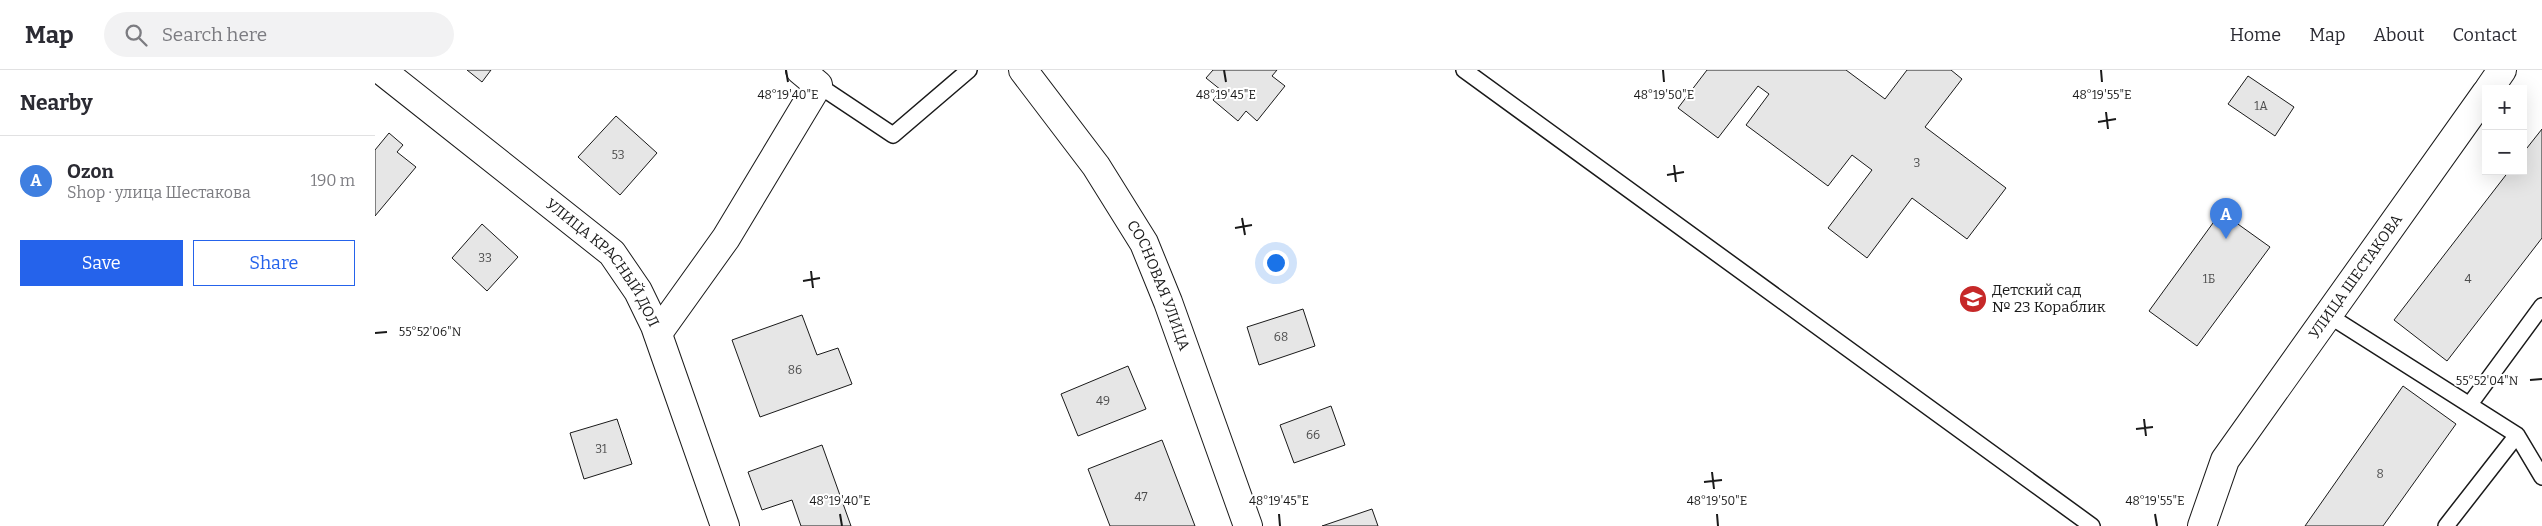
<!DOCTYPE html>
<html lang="en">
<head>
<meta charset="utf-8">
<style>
	body { margin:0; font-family:Bitter,serif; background:#f2f2f3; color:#2b2b33 }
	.controls { position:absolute; right:15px; top:15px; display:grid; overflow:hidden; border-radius:0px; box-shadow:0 5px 20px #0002 }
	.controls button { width:45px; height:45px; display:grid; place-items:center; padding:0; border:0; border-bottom:1px solid #e1e1e2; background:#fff; color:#2b2b33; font:25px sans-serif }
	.you { position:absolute; left:900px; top:192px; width:18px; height:18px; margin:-12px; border:4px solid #fff; border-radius:50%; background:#1a73e8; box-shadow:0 0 0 8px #1a73e833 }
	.badge { display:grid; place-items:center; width:32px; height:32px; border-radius:50%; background:#2563eb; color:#fff; font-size:16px; font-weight:700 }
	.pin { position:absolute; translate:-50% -41px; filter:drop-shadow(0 1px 2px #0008) }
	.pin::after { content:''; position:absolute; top:26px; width:18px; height:15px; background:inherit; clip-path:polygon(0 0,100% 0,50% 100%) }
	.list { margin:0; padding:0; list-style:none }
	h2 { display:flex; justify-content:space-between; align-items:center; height:65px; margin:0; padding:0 20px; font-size:21px }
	h2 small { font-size:16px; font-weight:400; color:#7c7c81 }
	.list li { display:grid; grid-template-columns:32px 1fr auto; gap:15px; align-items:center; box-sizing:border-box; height:90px; padding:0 20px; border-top:1px solid #e1e1e2 }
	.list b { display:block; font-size:19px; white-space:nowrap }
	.list p { margin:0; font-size:16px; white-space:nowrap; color:#7c7c81 }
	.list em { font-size:16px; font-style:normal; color:#7c7c81 }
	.actions { display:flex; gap:10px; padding:15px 20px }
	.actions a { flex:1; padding:11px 0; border:1px solid #2563eb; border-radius:0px; text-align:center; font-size:18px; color:#2563eb }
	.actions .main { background:#2563eb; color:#fff }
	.icon { flex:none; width:28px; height:28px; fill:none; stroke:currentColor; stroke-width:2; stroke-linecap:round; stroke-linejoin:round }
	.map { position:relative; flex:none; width:2167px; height:456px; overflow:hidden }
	header { display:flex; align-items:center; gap:30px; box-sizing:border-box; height:70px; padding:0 25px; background:#fff; border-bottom:1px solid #e1e1e2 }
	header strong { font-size:24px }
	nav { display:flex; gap:28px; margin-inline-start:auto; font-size:18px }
	.search { width:350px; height:45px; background:#f2f2f3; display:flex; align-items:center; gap:12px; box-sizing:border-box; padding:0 18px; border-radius:28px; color:#7c7c81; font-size:19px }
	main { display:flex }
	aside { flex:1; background:#fff }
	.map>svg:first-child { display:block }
</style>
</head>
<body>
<header>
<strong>Map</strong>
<div class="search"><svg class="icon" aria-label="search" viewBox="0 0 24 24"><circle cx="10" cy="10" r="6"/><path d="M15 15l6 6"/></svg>Search here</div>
<nav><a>Home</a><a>Map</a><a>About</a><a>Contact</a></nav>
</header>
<main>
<aside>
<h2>Nearby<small></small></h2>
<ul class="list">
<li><span class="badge" style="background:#3f7fe0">A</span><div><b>Ozon</b><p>Shop · улица Шестакова</p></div><em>190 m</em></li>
</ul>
<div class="actions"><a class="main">Save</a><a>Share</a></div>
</aside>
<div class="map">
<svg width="2167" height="456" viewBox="0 0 2167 456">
	<rect width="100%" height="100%" fill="#fff"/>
	<path fill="#e6e6e6" stroke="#1a1a1a" d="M92,0H116L107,12Z
		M838,0H902L897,6L910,16L882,51L871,41L863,51L838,30L846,20L831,8Z
		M1332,0H1471L1510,29L1532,0H1576L1587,9L1550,57L1631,118L1592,169L1537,128L1492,188L1453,158L1497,100L1477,85L1453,116L1371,55L1394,24L1383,16L1343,68L1303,38Z
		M1873,6L1919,37L1900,66L1853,34Z
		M241,46L282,83L245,125L203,87Z
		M2167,59V168L2072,291L2019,250L2134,101H2148V83Z
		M14,63L28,75L22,82L41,97L0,146V80Z
		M1846,142L1895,177L1822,276L1774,241Z
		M107,154L143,187L112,221L77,188Z
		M928,239L940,276L884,295L872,257Z
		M427,245L442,285L463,278L477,314L385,347L357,270Z
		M753,296L771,339L703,366L686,324Z
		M2028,316L2081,354L2008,456H1930Z
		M956,336L970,375L919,393L905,355Z
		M242,349L257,394L209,409L195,363Z
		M787,370L820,456H735L713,399Z
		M447,375L476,456H426L417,430L387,440L373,402Z
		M997,439L1003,456H947Z"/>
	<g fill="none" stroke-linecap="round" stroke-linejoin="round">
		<defs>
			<path id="lane" d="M1089,0L1717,456
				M443,15L518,65L594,0
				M1953,245L2142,365L2071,456
				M2095,334L2167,236
				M2142,365L2167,407"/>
			<g id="street">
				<path id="s1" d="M6,0L237,183L263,221L280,256L350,456"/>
				<path id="s2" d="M648,0L721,96L769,173L793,232L873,456"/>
				<path d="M283,263L351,168L443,15L425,0"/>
			</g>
			<g id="secondary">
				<path d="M2114,19L2127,0"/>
				<path id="s3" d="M1827,456L1850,390L2111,23"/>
			</g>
		</defs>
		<use href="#lane" stroke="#1a1a1a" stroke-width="18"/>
		<use href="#street" stroke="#1a1a1a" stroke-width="30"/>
		<use href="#secondary" stroke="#1a1a1a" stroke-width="30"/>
		<use href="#lane" stroke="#fff" stroke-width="15"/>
		<use href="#street" stroke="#fff" stroke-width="28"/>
		<use href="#secondary" stroke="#fff" stroke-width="28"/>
	</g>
	<path fill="none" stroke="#1a1a1a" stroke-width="2" d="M411,0L413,12M849,0L851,12M1288,0L1289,12M1726,0L1727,12M1731,42L1733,59M1723,52L1741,49M1299,95L1301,112M1292,105L1309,102M867,148L870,165M860,158L877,155M436,201L438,218M428,211L445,208M0,263L12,262M2155,310L2167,309M1769,349L1771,366M1761,359L1778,357M1337,402L1339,419M1329,412L1347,410M465,444L467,456M904,444L905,456M1342,444L1343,456M1780,444L1782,456"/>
	<defs>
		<symbol id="school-disc" viewBox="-11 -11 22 22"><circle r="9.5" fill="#c62828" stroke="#fff"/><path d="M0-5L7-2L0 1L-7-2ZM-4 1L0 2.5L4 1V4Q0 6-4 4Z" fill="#fff"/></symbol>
	</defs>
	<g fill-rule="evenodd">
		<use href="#school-disc" x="1582" y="213" width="32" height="32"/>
	</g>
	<g text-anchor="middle" stroke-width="4" stroke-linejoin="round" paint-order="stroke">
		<g font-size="12" fill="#4d4d4d">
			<text x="1886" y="40">1А</text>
			<text x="243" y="89">53</text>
			<text x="1542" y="97">3</text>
			<text x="110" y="192">33</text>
			<text x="1834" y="213">1Б</text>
			<text x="2093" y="213">4</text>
			<text x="906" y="271">68</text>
			<text x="420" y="304">86</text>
			<text x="728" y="335">49</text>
			<text x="938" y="369">66</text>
			<text x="226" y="383">31</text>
			<text x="2005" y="408">8</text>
			<text x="766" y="431">47</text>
		</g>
		<g font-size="15" fill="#1a1a1a" stroke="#fff">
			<text dy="5" stroke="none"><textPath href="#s1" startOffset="296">УЛИЦА КРАСНЫЙ ДОЛ</textPath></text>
			<text dy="5" stroke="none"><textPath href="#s3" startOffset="295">УЛИЦА ШЕСТАКОВА</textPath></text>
			<text dy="5" stroke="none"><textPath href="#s2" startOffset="256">СОСНОВАЯ УЛИЦА</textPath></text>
		</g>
		<g font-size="15" fill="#1a1a1a" stroke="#fff" text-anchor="start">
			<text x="1617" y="225">Детский сад<tspan x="1617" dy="17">№ 23 Кораблик</tspan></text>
		</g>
	</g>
	<g font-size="12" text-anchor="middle" fill="#1a1a1a" stroke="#fff" stroke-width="4" stroke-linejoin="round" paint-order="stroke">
		<text x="413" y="29">48°19'40"E</text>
		<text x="851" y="29">48°19'45"E</text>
		<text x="1289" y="29">48°19'50"E</text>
		<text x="1727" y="29">48°19'55"E</text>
		<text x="55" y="266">55°52'06"N</text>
		<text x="2112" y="315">55°52'04"N</text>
		<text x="465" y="435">48°19'40"E</text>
		<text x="904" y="435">48°19'45"E</text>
		<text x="1342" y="435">48°19'50"E</text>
		<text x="1780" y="435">48°19'55"E</text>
	</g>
</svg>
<div class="controls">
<button>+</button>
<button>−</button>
</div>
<div class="you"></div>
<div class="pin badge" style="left:1851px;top:169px;background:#3f7fe0">A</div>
</div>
</main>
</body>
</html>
